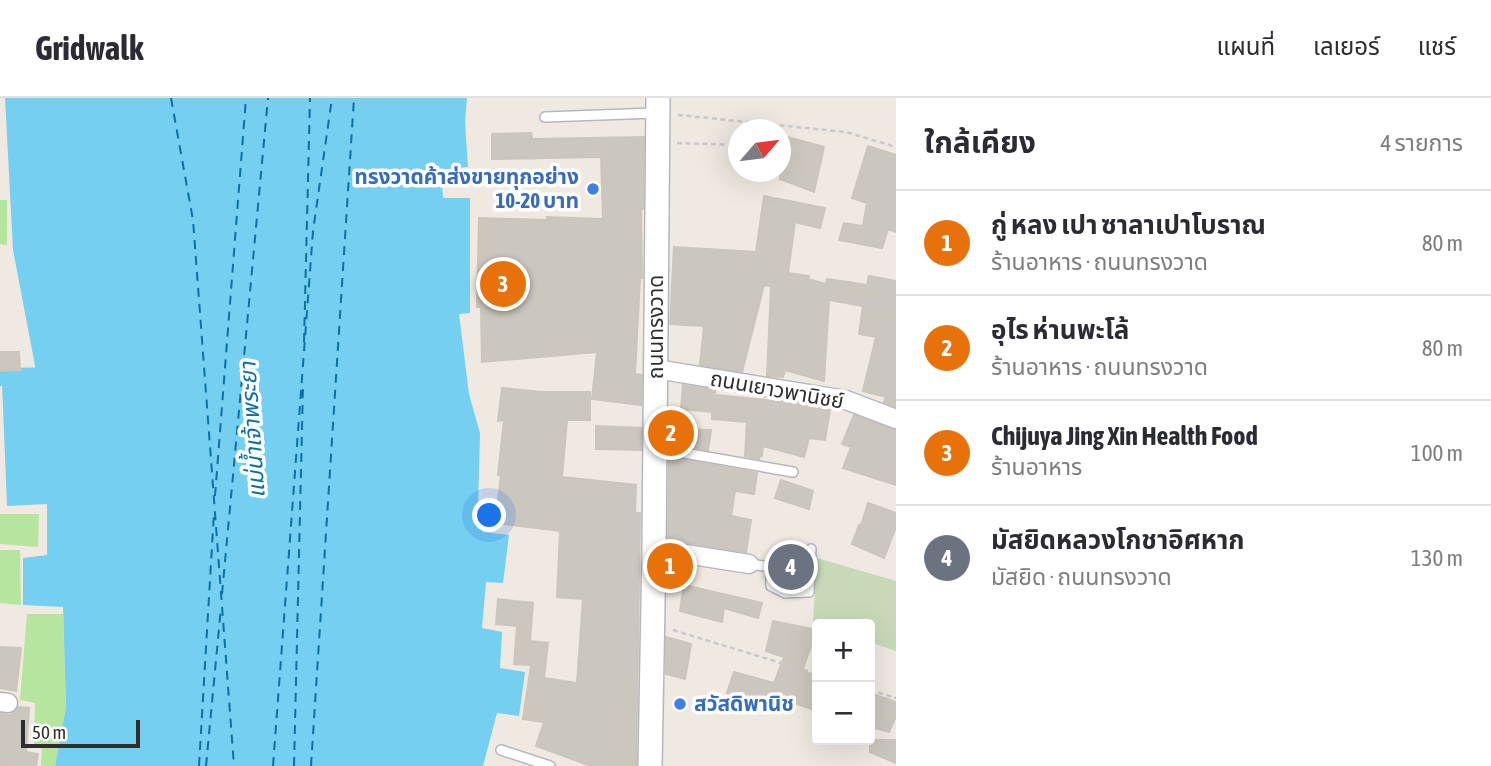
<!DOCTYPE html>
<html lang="th">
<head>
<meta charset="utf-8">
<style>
	body { margin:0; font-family:"Asap Condensed","Noto Sans Thai",sans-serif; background:#f7f7f7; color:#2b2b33 }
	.controls { position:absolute; right:21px; bottom:21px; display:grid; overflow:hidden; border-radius:7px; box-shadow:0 7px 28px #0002 }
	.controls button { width:63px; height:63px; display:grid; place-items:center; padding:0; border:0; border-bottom:2px solid #e1e1e2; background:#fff; color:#2b2b33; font:35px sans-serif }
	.compass { position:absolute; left:728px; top:21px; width:63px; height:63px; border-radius:50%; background:#fff; box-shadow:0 7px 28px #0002; rotate:62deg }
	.scale { position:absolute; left:21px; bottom:18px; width:119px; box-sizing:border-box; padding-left:7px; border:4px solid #2e2e2e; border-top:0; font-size:19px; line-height:24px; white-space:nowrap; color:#2e2e2e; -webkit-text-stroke:5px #fff; paint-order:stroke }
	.you { position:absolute; left:490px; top:418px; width:24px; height:24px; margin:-18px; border:5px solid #fff; border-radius:50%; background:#1a73e8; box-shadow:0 0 0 10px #1a73e833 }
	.badge { display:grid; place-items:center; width:46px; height:46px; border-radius:50%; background:#1a73e8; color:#fff; font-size:23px; font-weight:700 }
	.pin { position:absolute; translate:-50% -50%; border:4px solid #fff; box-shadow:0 2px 7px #0006 }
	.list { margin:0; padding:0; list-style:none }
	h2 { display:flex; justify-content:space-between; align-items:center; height:91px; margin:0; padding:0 28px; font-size:30px }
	h2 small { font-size:23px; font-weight:400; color:#7c7c81 }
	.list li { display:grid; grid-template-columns:46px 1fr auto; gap:21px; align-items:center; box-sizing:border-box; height:105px; padding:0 28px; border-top:2px solid #e1e1e2 }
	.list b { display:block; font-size:26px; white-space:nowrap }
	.list p { margin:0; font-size:23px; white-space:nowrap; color:#7c7c81 }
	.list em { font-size:23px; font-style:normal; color:#7c7c81 }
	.map { position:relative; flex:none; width:896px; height:668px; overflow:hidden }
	header { display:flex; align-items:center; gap:42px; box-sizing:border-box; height:98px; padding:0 35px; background:#fff; border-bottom:2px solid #e1e1e2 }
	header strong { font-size:33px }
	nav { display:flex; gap:38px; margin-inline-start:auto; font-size:24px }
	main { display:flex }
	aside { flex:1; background:#fff }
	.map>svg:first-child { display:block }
</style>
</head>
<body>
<header>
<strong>Gridwalk</strong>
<nav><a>แผนที่</a><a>เลเยอร์</a><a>แชร์</a></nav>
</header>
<main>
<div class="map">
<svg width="896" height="668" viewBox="0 0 896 668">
	<rect width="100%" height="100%" fill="#efe9e1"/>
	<path fill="#b6e59e" d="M0,102H7V147L0,146Z
		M0,416H39L38,449L0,446Z
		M0,452H20L21,507L0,505Z
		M27,516H63L66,609L55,668H41L42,651L34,648L35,605L20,602Z"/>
	<path fill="#c8d9b8" d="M817,460L896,483V553L870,544V526L813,525Z"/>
	<path fill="#75cff0" d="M5,0H467L465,24L468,69L441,72L443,100H470V215L459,216L469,296L480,335L478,411H483V434L509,437L503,485L486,484L482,530L502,534L500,570L525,574L519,618L497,615L483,668H55L66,609L63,509L23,507V460L47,457V406L7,408L2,285L37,278L13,152Z"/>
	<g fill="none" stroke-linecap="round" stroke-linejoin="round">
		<path stroke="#75cff0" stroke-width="18" d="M0,279L59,278"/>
		<path stroke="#0d6fa3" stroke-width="2" stroke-dasharray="9 7" stroke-linecap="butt" d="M171,0L193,122L234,668
			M304,244L310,0
			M215,398L246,0
			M222,496L268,0
			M199,668L214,414
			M206,668L221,509
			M273,668L313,133L332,0
			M294,668L303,288
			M311,668L354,0"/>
	</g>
	<path fill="#cbc7bf" stroke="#cbc5ba" stroke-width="2" d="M531,35L532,41L644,39L643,111H641L642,180H640L635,276L642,277L641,307L592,301L597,254L482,264L481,209H477L479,120L547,122V119L603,121L601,59L492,61V36Z
		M780,37L824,49L814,94L780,81Z
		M868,48L896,57V134L888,131L882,150L839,142L844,125L863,128L867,105L852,100Z
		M764,98L825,110L820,130L795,124L788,175L809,178L808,181L826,186L827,181L867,187L869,178L896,183V309L884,304L886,299L863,293L876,239L859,236L863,208L829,202L824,283L785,272L783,279L767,278L771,188L764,187L742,274L700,267L704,228L670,226L674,149L756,154Z
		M0,254H19L20,272L1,273Z
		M683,287L715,292V297L787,304L830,312L825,342L809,340L804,359L763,348L762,358H760L759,361L745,358L747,324L712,321V314L681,311Z
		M502,290L541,294H590V322H567L562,379L636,387L635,415H640L636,668H591L536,648L544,624L523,621L531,567L514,566L517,528L496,526L498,501L533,505L530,543L548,545L544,580L577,585L583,501L557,499L560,433L495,425L501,377H498L504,322L498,323Z
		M854,317L896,332V387L843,370L851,349L842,346Z
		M596,328L641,330V352L596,351Z
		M672,331L711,332L708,352L669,345Z
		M669,359L757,375L754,396L735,393L731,418L751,422L746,454L668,442Z
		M781,382L813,393L809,411L775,400Z
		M868,405L896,415V429L884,460L852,446L859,427L861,428Z
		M786,448L804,449L802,487L787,488L784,484L778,483L777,454H786Z
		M684,487L762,505L758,520L724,510L722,524L680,513Z
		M773,523L817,532L802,573L817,578L813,596L817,598V613L772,597L767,610L727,595L734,574L774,585L784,559L766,553Z
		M666,539L691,546L685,581L666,576Z
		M0,549L21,550L16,593L0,590Z
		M870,595L896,604V618L889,634L870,629Z
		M18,609L29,610L26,654L38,656L36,668H0V615L11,617Z
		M870,642H896V665L870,654Z"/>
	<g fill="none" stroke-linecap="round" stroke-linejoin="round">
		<defs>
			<path id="service" d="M545,19L655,15
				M656,350L793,374
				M749,466L771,469V488L785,495L809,494L811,451
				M501,652L550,668"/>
			<path id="minor" d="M656,271L846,302L896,321
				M654,451L749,466
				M0,604L8,605"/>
			<path id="tertiary" d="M650,668L654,451L658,0"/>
		</defs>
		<use href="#service" stroke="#b4b7c1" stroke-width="12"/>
		<use href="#minor" stroke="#b4b7c1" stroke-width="21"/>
		<use href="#tertiary" stroke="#b4b7c1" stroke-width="26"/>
		<path stroke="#c9c9c9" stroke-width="2.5" stroke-dasharray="5 3.5" stroke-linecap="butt" d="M678,17L846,34L896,49
			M677,45L738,47
			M849,201L896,210
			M673,532L817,576
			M870,592L896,600"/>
		<use href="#service" stroke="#fff" stroke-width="9"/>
		<use href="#minor" stroke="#fff" stroke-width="18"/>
		<use href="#tertiary" stroke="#fff" stroke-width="23"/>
	</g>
	<g fill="#3f7fe0" stroke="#fff" stroke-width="2.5">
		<circle cx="593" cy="91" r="7"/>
		<circle cx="680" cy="606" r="7"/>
	</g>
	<g text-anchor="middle" stroke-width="7" stroke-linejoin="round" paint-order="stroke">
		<g font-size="21" font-weight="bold" fill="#366cbe" stroke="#fff" text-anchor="end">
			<text x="579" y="86">ทรงวาดค้าส่งขายทุกอย่าง<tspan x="579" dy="24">10-20 บาท</tspan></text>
			<text x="694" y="613" text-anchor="start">สวัสดิพานิช</text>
		</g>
		<g font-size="21" fill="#2e2e2e" stroke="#fff">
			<text transform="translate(656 229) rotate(-90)" y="7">ถนนทรงวาด</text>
			<text transform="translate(777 292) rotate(10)" y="7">ถนนเยาวพานิชย์</text>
		</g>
		<g font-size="23" font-style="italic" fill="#0d6fa3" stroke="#fff">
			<text transform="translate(252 332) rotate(-94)" y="8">แม่น้ำเจ้าพระยา</text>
		</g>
	</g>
</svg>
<div class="controls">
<button>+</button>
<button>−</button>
</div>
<svg class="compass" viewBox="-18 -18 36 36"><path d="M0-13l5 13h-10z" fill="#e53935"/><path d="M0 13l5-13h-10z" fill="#7c7c81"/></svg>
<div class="scale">50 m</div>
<div class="you"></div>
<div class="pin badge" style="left:670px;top:468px;background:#e8710a">1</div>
<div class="pin badge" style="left:671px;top:335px;background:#e8710a">2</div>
<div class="pin badge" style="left:503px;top:186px;background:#e8710a">3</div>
<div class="pin badge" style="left:791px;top:469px;background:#6b7280">4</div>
</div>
<aside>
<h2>ใกล้เคียง<small>4 รายการ</small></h2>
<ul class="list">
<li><span class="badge" style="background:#e8710a">1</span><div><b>กู่ หลง เปา ซาลาเปาโบราณ</b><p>ร้านอาหาร · ถนนทรงวาด</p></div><em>80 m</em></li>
<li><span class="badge" style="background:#e8710a">2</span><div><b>อุไร ห่านพะโล้</b><p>ร้านอาหาร · ถนนทรงวาด</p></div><em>80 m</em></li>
<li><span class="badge" style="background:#e8710a">3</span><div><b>Chijuya Jing Xin Health Food</b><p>ร้านอาหาร</p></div><em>100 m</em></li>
<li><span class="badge" style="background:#6b7280">4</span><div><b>มัสยิดหลวงโกชาอิศหาก</b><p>มัสยิด · ถนนทรงวาด</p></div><em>130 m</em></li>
</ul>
</aside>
</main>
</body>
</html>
